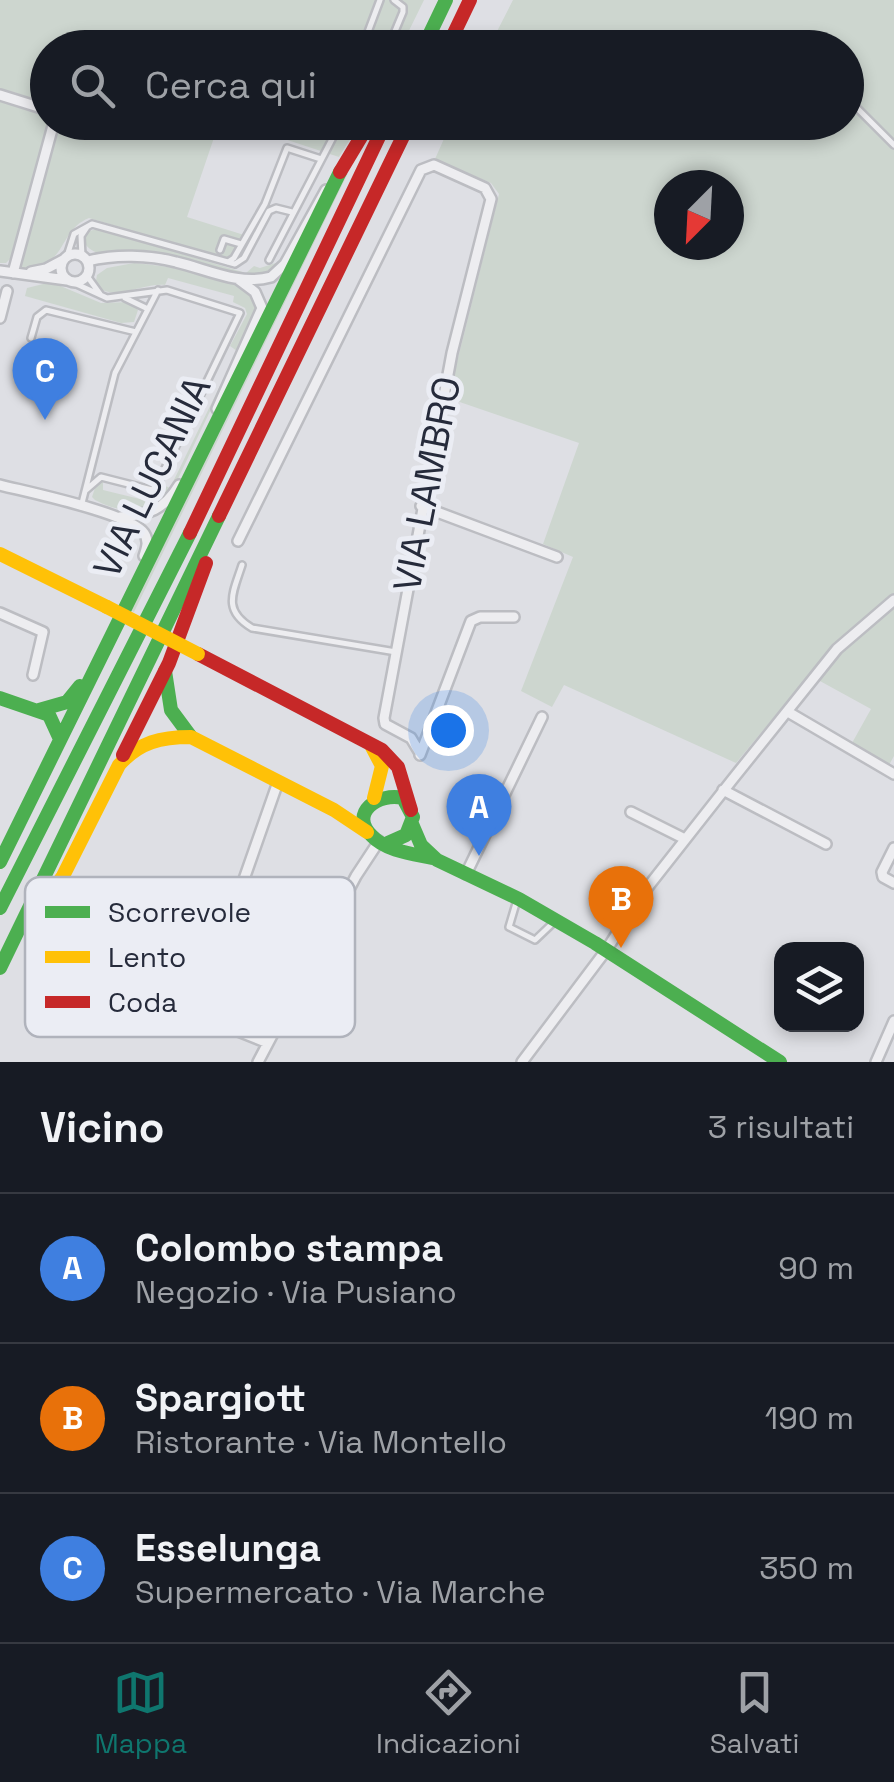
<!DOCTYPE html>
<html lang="it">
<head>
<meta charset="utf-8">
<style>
	body { margin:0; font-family:"Space Grotesk",sans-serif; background:#242831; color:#f1f3f6 }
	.controls { position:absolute; right:30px; bottom:30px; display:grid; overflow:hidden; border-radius:20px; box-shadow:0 5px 15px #0003 }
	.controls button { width:90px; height:90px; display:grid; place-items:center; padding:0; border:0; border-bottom:2px solid #363941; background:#171b24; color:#f1f3f6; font:50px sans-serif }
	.compass { position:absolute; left:654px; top:170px; width:90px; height:90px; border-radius:50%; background:#171b24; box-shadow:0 5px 15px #0003; rotate:204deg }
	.you { position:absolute; left:448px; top:730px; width:35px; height:35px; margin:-25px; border:8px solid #fff; border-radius:50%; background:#1a73e8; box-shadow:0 0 0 15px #1a73e833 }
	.badge { display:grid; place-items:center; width:65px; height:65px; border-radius:50%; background:#0f766e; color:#fff; font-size:32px; font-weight:700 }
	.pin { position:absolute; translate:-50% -82px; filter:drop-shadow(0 2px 5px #0008) }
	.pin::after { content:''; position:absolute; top:52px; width:35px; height:30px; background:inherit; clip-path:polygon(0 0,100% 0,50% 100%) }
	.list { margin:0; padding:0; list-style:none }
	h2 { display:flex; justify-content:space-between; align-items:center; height:130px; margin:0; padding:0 40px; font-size:42px }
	h2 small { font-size:32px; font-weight:400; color:#9ea1a6 }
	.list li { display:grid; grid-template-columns:65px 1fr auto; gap:30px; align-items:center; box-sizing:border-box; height:150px; padding:0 40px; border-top:2px solid #363941 }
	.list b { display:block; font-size:38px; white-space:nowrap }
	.list p { margin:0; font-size:32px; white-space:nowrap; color:#9ea1a6 }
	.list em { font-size:32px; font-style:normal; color:#9ea1a6 }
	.icon { flex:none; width:55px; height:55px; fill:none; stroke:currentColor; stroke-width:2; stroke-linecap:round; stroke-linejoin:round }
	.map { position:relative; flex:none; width:894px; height:1062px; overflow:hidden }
	.search { position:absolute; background:#171b24; box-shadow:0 5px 15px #0003; left:30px; right:30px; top:30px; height:110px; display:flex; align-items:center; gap:25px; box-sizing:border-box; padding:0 35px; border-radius:55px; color:#9ea1a6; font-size:38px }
	.sheet { height:580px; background:#171b24 }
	nav { display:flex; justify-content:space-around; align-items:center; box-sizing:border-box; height:140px; border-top:2px solid #363941; background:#171b24; font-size:28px; color:#9ea1a6 }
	nav a { display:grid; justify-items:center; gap:5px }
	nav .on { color:#0f766e }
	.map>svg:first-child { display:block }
</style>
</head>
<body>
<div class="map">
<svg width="894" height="1062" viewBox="0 0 894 1062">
	<rect width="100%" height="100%" fill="#dedfe4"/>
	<path fill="#cdd6cf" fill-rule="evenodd" d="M0,0H424L401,47L48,48V122L219,123L187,217L244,235L236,262L89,218C56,231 69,272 16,268L35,201L28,199L11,258L6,263H0Z
		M513,0H894V756L889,765L852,743L871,709L809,675L736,763L564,685L552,707L521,691L573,557L543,544L579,443L448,398L499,194L491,183L435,159L451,123L846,122V48L489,47ZM669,185H729V245H669Z
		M236,123H360L339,157Z
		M346,171L348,173L134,612L128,609Z
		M99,229L246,273L254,266L260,268L282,261C259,296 179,251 141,252C121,252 96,262 84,242L88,231Z
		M134,263C164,266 254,275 258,310L175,485C154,513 127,517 95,500L92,497L96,485L103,482V490L144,500L147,494L153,495L163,485L170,488L237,351L230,346L247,314L245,308L233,302L234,296L168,278L165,285C140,283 117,302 95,286L97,275L107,268Z
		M51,282L101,303L129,302L138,310L134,322L121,323L25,296L27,288Z"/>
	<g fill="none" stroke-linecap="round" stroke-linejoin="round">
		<defs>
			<path id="lane" d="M362,48L380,0
				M388,48L403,12V7L394,0
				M846,97L894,145
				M220,250L224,239L241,244
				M67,256L74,234L92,224L235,264L244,258L269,211L276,208L292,212
				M82,256L81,236L87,227
				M269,260L341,122
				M228,262L234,258L265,204L287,148L321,159
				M87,276L100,294
				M72,282L107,298L167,290L240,313L157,485L152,490L101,477L86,490
				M125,298L148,309
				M31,338L37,317L46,310L136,332
				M81,507L115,373L158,290
				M242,565C233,593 222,610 252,628L396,652
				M517,900L509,927L535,940L555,921"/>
			<path id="street" d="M0,95L48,110
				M61 268a14 14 0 1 1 28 0a14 14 0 1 1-28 0Z
				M88,261C115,254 149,255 176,262C207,269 239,286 271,277L285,264L326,190
				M0,271L67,280
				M31,272L46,269L63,260
				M13,273L54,122
				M0,318L7,291
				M217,409L262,308L255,292L239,280
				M0,485C27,492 130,513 144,533C149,541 147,547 144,556
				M421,506L557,557
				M120,517C148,515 164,510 179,485
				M238,541L421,170L434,165L485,188L491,199L452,353L384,718L385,724L411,738L420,753
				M0,613L43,632L33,675
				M788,712L894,774
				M420,755L471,621L480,617H514
				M723,790L826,844
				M631,812L685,839
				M894,848L882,872L883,877L894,883
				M466,874L542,717
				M229,922L278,782
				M218,1023L268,1043
				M258,1062L356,876L379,841
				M522,1062L607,949L640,897L732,780L837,649L894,600
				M876,1062L894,1021"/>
		</defs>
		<use href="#lane" stroke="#bcbdc2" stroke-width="10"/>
		<use href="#street" stroke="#bcbdc2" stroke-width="14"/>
		<use href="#lane" stroke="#ededf0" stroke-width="5"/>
		<use href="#street" stroke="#ededf0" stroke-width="9"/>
		<path stroke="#4caf50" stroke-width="14" d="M423,48L446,0
			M165,671L171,710L191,737
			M0,698L49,715L60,739
			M39,710L67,702L80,686
			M412,824L421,845L437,860L519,899L595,943L780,1062
			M388,843L406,835L413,817L403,798C379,792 348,813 372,836C386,851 413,854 432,858
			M0,862L340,172
			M0,908L190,533
			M0,968L219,516"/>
		<path stroke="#ffc107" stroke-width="14" d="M0,554L107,607
			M191,737L334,810L367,832
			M372,747L382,766L374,798
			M35,915L63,876L119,765C139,742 161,737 191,737"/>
		<path stroke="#c62828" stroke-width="14" d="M447,48L470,0
			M340,172L370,122
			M219,516L410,122
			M190,533L386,122
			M198,654L382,750L398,767L411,810
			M123,755L169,663L206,563"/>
		<path stroke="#ffc107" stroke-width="14" d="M107,607L198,654"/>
	</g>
	<g text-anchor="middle" stroke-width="10" stroke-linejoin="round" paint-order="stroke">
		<g font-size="38" fill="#262b3b" stroke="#ebedf4">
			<text transform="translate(152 477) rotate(-64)" y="13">VIA LUCANIA</text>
			<text transform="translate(427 484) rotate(-79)" y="13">VIA LAMBRO</text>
		</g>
	</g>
	<rect x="25" y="877" width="330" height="160" rx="15" fill="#ebedf4" stroke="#b0b3bc" stroke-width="2.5"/>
	<rect x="45" y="906" width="45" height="12" fill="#4caf50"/>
	<rect x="45" y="951" width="45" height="12" fill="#ffc107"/>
	<rect x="45" y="996" width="45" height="12" fill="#c62828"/>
	<g font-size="28" fill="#262b3b">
		<text x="108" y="922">Scorrevole</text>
		<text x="108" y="967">Lento</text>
		<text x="108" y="1012">Coda</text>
	</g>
</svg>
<div class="controls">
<button><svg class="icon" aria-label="layers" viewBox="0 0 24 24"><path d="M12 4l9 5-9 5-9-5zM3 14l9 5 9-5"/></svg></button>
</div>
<svg class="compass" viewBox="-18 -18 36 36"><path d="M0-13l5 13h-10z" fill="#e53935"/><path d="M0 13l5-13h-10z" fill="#9ea1a6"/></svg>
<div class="you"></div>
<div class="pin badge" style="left:479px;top:856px;background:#3f7fe0">A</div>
<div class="pin badge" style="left:621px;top:948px;background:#e8710a">B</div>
<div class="pin badge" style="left:45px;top:420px;background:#3f7fe0">C</div>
<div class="search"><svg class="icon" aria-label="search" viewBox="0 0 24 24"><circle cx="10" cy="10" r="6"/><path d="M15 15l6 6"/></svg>Cerca qui</div>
</div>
<section class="sheet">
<h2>Vicino<small>3 risultati</small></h2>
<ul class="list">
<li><span class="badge" style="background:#3f7fe0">A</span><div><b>Colombo stampa</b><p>Negozio · Via Pusiano</p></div><em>90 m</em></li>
<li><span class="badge" style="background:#e8710a">B</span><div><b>Spargiott</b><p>Ristorante · Via Montello</p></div><em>190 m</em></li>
<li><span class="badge" style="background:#3f7fe0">C</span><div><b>Esselunga</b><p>Supermercato · Via Marche</p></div><em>350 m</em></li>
</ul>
</section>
<nav>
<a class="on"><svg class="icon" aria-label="map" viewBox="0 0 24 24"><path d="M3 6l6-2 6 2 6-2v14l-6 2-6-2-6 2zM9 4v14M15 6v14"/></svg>Mappa</a>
<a><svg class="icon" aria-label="directions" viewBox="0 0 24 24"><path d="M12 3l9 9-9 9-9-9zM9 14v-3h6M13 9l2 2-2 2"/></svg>Indicazioni</a>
<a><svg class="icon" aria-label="saved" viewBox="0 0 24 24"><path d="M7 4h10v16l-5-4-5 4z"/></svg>Salvati</a>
</nav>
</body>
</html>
